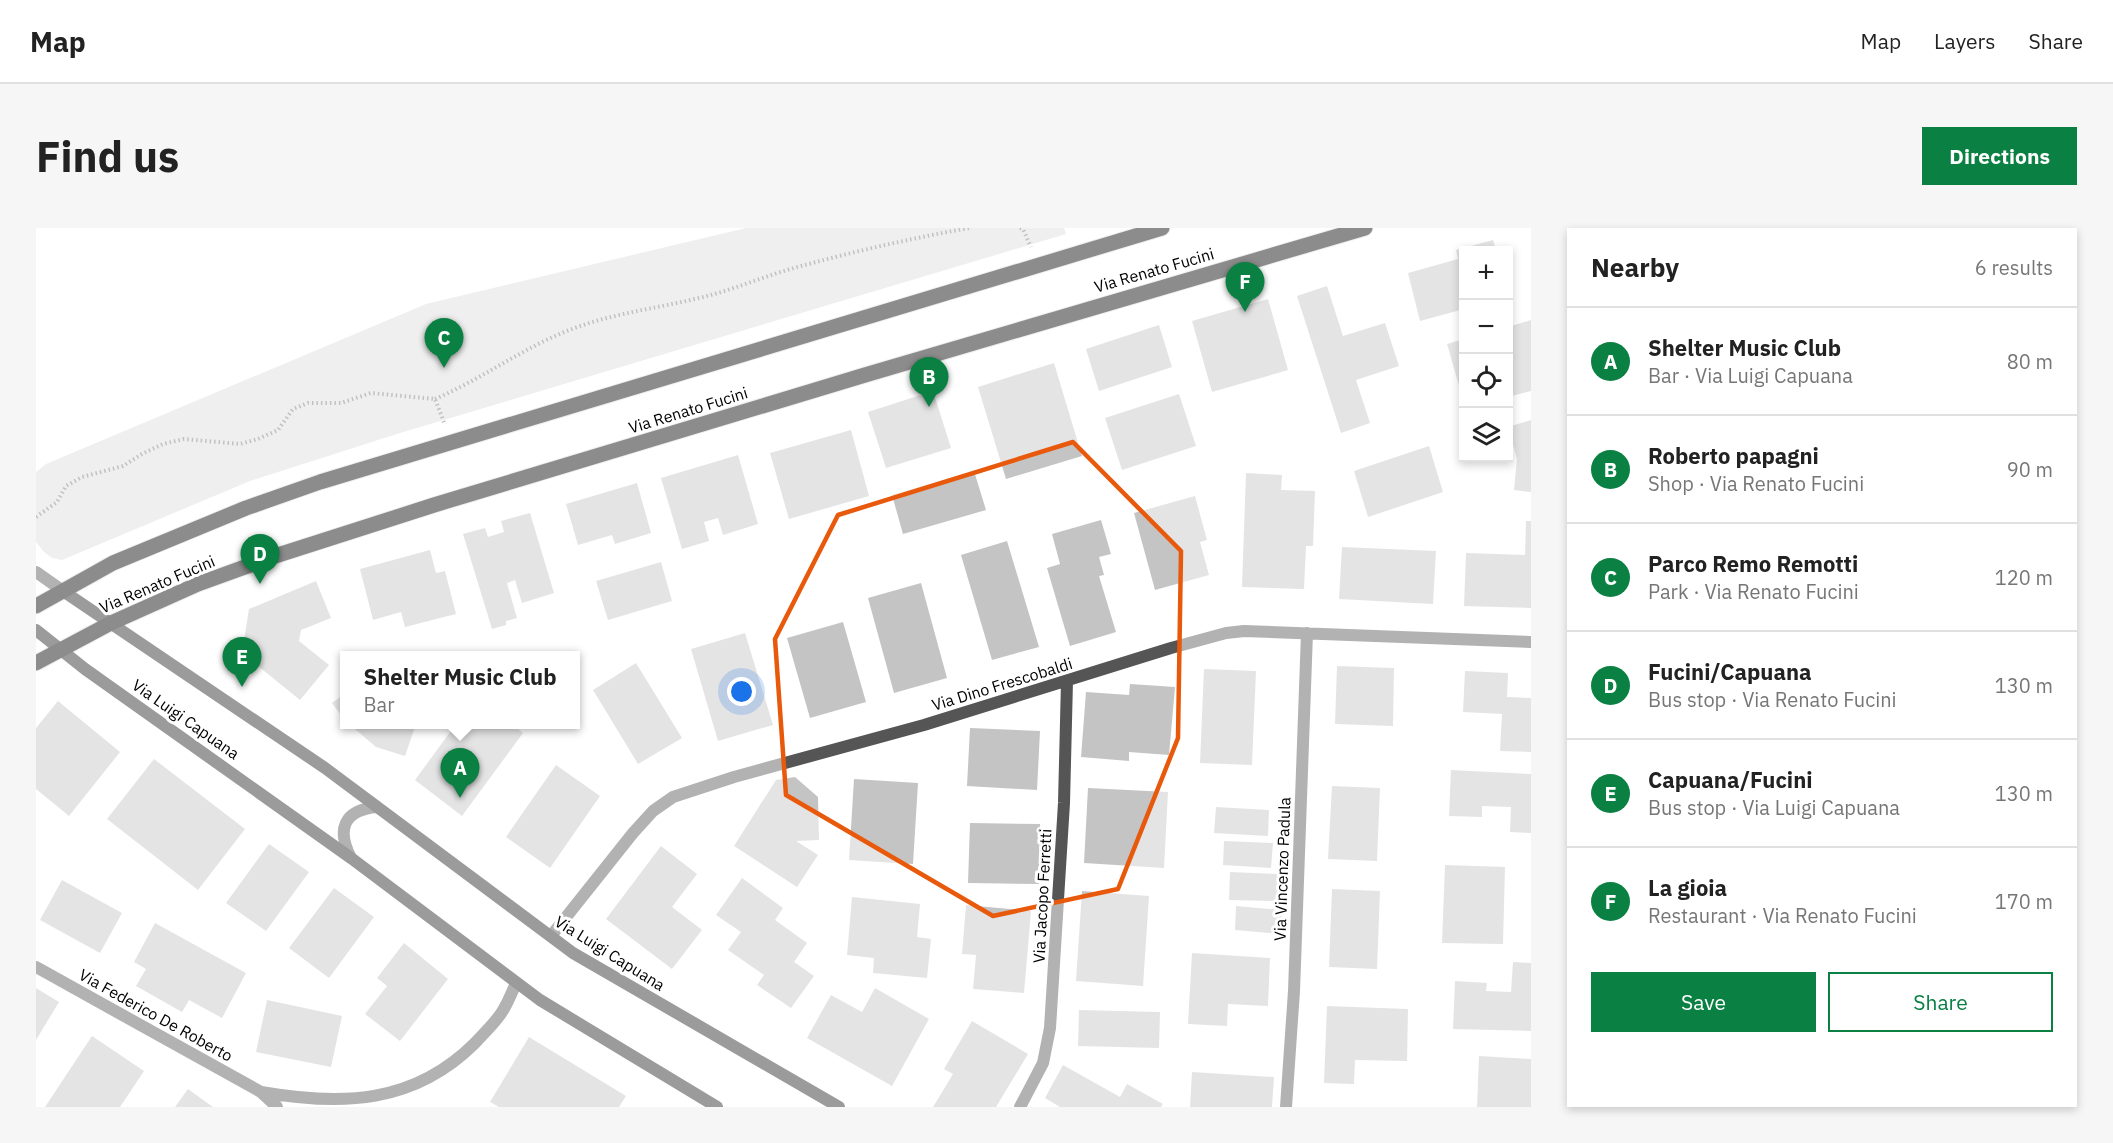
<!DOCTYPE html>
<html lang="en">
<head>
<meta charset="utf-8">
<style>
	body { margin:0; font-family:"IBM Plex Sans",sans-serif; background:#f6f6f6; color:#222 }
	.controls { position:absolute; right:18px; top:18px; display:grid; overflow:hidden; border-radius:0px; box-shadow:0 3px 9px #0003 }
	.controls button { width:54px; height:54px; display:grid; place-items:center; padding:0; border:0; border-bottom:2px solid #e0e0e0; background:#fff; color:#222; font:30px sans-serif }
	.you { position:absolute; left:706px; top:464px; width:21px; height:21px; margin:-15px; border:4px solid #fff; border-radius:50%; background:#1a73e8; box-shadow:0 0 0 9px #1a73e833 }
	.badge { display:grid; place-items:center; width:39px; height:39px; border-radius:50%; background:#0b8043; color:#fff; font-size:20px; font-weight:700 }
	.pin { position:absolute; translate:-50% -50px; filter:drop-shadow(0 2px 3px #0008) }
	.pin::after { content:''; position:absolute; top:32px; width:21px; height:18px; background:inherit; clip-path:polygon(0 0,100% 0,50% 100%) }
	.popup { position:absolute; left:304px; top:423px; width:240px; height:78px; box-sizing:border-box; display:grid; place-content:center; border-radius:0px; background:#fff; filter:drop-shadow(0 2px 4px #0005); font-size:20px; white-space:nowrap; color:#767676 }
	.popup b { font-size:22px; color:#222 }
	.popup::after { content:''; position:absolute; left:50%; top:100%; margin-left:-12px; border:12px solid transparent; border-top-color:#fff }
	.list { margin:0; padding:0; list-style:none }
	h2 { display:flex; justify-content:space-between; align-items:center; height:78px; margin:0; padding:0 24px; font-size:26px }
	h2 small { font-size:20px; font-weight:400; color:#767676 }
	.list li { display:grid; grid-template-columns:39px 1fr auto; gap:18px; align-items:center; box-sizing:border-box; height:108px; padding:0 24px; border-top:2px solid #e0e0e0 }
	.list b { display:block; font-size:22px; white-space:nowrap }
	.list p { margin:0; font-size:20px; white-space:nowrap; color:#767676 }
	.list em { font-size:20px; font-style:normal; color:#767676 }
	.actions { display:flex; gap:12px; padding:18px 24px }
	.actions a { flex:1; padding:14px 0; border:2px solid #0b8043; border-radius:0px; text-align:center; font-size:21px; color:#0b8043 }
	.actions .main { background:#0b8043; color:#fff }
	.icon { flex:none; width:33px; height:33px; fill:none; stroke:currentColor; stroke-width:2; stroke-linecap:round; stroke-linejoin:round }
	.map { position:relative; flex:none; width:1495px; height:879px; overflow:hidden; border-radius:0px }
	header { display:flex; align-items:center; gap:36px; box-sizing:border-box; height:84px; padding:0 30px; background:#fff; border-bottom:2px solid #e0e0e0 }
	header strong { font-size:28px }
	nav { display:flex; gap:33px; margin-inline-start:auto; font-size:21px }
	.intro { display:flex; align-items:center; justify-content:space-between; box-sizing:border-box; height:144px; padding:0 36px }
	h1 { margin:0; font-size:42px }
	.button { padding:15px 27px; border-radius:0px; background:#0b8043; color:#fff; font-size:21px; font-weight:700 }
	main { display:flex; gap:36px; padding:0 36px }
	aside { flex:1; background:#fff; border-radius:0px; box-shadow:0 3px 9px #0003 }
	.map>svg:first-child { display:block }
</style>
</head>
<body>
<header>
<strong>Map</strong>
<nav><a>Map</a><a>Layers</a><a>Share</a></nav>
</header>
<div class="intro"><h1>Find us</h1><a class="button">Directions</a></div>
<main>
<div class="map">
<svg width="1495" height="879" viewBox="0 0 1495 879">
	<rect width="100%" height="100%" fill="#fff"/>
	<path fill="#dcdcdc" d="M710,0H1028L1030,6L364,205L214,253L26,332L16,330L8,324L0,314V244L10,236L390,76Z"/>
	<path fill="#c4c4c4" d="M1457,12L1460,22H1428V81L1384,93L1372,45L1422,31L1420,22Z
		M1291,58L1307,108L1349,95L1363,138L1320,152L1334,195L1305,205L1261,68Z
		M1232,71L1252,142L1176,164L1156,93Z
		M1495,92V163L1472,169V99Z
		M1123,97L1136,139L1063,163L1050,121Z
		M1428,111V172H1427L1411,116Z
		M1018,135L1046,228L970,251L942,159Z
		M897,163L915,220L850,240L832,184Z
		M1143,166L1160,218L1086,242L1069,190Z
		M1495,192V264L1478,262L1481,231L1472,199Z
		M815,202L833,268L753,291L734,225Z
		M1393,218L1407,264L1332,289L1318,243Z
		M702,227L722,296L687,307L682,290L668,294L673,313L646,321L625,250Z
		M938,243L950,282L867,306L856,267Z
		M1210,245L1246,247L1245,262L1279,263L1277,318H1270L1268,361L1206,359Z
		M601,255L615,305L579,316L576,307L542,317L530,276Z
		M1159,268L1171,312L1164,314L1173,347L1119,362L1098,285Z
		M494,285L518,365L486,375L479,352L471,355L481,390L470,393V397L456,401L427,306L449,300L452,309L468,304L465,293Z
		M1065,292L1075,326L1063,329L1068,347L1063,348L1080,404L1034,418L1011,340L1024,336L1016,306Z
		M1490,293H1495V380L1428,378L1430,325L1489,327Z
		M971,313L1003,419L956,432L925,327Z
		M1306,319L1400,323L1397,376L1303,371Z
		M394,322L400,345L409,343L420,386L369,399L365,384L337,392L324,341Z
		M625,334L636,373L572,392L560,353Z
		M280,353L295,390L265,402L263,413L293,437L264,472L206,425L213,381Z
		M885,355L911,450L858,465L832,370Z
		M807,394L830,474L774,490L751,410Z
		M709,405L737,497L682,513L655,421Z
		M600,435L646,510L602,536L557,462Z
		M1301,438L1358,440L1357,498L1299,496Z
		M1168,441L1220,443L1216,537L1164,535Z
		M1429,443L1472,445L1471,469L1495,470V524L1464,523L1466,486L1427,484Z
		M1094,456L1139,459L1133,527L1093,524V533L1045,529L1050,464L1093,467Z
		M308,466V491L296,475Z
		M22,473L84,524L33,588L0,561V500Z
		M313,496H380L369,528L340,519Z
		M420,496H476L487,505L426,588L379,552Z
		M934,500L1004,503L1001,562L931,558Z
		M118,531L209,601L162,662L71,591Z
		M520,537L564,568L514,640L470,609Z
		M1415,542L1495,546V605L1474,604L1475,579L1446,578V589L1413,588Z
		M759,549L782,569L783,612L760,613L782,627L761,659L698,618L740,552Z
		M818,551L882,555L877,636L813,632Z
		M1296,558L1344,560L1341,633L1292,631Z
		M1052,560L1132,564L1128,640L1048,635Z
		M1180,579L1233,582L1232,608L1178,605Z
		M934,595L1004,596L1003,656L932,655Z
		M1188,613L1237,615L1235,640L1187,637Z
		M233,616L273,644L230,703L190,675Z
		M625,618L661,646L636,679L666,702L636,741L570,691Z
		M1409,637L1469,639L1467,716L1406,715Z
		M1194,644L1243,646L1242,673L1193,672Z
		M706,650L747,680L739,692L771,715L758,734L778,748L755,780L721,757L728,747L692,722L705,704L680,687Z
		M26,652L86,685L64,725L4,692Z
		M298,660L338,689L293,750L253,720Z
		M1296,661L1344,663L1341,741L1293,739Z
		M1046,663L1113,668L1107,758L1040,753Z
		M816,669L884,676L881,709L895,711L891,750L837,745L838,730L811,727Z
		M930,677L995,683L988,765L937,761L940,727L926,726Z
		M1200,678L1246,682L1244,706L1199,702Z
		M119,695L210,745L186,790L153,772L146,784L100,758L110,741L98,734Z
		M368,715L412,751L364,813L329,786L351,758L341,750Z
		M1156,725L1234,730L1232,778L1192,776L1191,798L1152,796Z
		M1477,734L1495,735V803L1417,801L1419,753L1451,755L1450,763L1475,764Z
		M0,760L23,774L0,812Z
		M839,760L893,791L856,858L771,810L795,767L826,784Z
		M231,772L306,788L295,839L220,824Z
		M1291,778L1372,781L1371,833L1319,832L1318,856L1288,855Z
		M1043,782L1124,784L1123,820L1042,818Z
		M936,793L992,826L960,879H897L917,846L908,841Z
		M56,808L108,843L84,879H9Z
		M493,809L590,868L583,879H463L454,874Z
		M1443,828L1495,831V879H1441Z
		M1027,837L1084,869L1091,856L1127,876L1125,879H1024L1009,870Z
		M1156,844L1238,849L1236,879H1154Z
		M152,861L177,879H139Z"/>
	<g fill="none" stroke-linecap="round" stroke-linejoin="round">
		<defs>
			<path id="primary" d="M0,378L77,335L210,280L284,254L1126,0
				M0,435L75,395L162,356L239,328L398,277L829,147L1329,0"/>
		</defs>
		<use href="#primary" stroke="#dbdbdb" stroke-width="17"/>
		<path stroke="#777" stroke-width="4" stroke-dasharray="1.5 3" stroke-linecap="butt" d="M984,0L987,1L995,19
			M399,171C446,151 488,119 536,101C583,83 634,79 682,65C705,58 728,49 751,42C811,25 872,11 933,0
			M0,289L21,274L30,258L46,249L87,238L106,226L127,216L148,211L204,216L222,211L242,202L257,181L272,175H305L335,165L399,171L409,197"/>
		<path stroke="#555" stroke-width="12" d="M0,344L27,363
			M315,630C300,601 308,582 341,579
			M515,708L597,605L617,583L637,569L698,549L888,497L1135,420L1190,405L1208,403L1495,414
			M0,739L225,864L241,879
			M225,864C306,878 378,876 439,815C448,805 459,795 466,784C472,775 476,764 480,755
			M984,879L1007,835L1014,800L1028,575L1031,453
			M1250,879L1258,763L1271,405"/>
		<path stroke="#222" stroke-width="12" d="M27,363L289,540L537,725L803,879
			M0,402L49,441L315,630L504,772L681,879"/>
		<use href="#primary" stroke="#000" stroke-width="15"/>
	</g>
	<path d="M0 0H1495V879H0ZM1037,214L1145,323L1142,510L1082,661L957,688L750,567L739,411L802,287Z" fill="#fff" fill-opacity=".55" fill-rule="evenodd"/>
	<path fill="none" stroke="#e8590c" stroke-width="4.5" stroke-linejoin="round" d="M1037,214L1145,323L1142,510L1082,661L957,688L750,567L739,411L802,287Z"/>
	<g text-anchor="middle" stroke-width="6" stroke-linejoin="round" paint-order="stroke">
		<g font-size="16" fill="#000" stroke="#fff">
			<text transform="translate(1118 42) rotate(-16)" y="6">Via Renato Fucini</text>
			<text transform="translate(652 182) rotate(-17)" y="6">Via Renato Fucini</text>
			<text transform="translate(121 356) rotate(-23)" y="6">Via Renato Fucini</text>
			<text transform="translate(966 456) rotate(-17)" y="6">Via Dino Frescobaldi</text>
			<text transform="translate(150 491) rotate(35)" y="6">Via Luigi Capuana</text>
			<text transform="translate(1246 641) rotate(-88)" y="6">Via Vincenzo Padula</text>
			<text transform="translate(1006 668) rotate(-87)" y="6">Via Jacopo Ferretti</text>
			<text transform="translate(574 725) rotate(32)" y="6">Via Luigi Capuana</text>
			<text transform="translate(120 787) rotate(29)" y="6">Via Federico De Roberto</text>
		</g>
	</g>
</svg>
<div class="controls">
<button>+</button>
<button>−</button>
<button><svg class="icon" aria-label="locate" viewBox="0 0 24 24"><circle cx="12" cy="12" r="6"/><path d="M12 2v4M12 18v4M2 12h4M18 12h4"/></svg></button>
<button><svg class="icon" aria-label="layers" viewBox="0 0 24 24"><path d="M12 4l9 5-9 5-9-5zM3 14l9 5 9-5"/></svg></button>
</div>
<div class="you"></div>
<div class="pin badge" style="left:424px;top:570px">A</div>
<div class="popup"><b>Shelter Music Club</b>Bar</div>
<div class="pin badge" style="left:893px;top:179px">B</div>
<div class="pin badge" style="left:408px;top:140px">C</div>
<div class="pin badge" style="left:224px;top:356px">D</div>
<div class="pin badge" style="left:206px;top:459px">E</div>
<div class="pin badge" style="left:1209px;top:84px">F</div>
</div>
<aside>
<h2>Nearby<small>6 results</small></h2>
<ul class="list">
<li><span class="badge">A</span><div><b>Shelter Music Club</b><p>Bar · Via Luigi Capuana</p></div><em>80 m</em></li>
<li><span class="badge">B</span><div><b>Roberto papagni</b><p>Shop · Via Renato Fucini</p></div><em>90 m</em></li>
<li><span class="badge">C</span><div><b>Parco Remo Remotti</b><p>Park · Via Renato Fucini</p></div><em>120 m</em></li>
<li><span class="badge">D</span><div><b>Fucini/Capuana</b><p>Bus stop · Via Renato Fucini</p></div><em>130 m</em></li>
<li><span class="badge">E</span><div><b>Capuana/Fucini</b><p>Bus stop · Via Luigi Capuana</p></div><em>130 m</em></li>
<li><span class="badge">F</span><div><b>La gioia</b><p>Restaurant · Via Renato Fucini</p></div><em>170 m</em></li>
</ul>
<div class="actions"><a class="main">Save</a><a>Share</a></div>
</aside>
</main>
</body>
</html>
